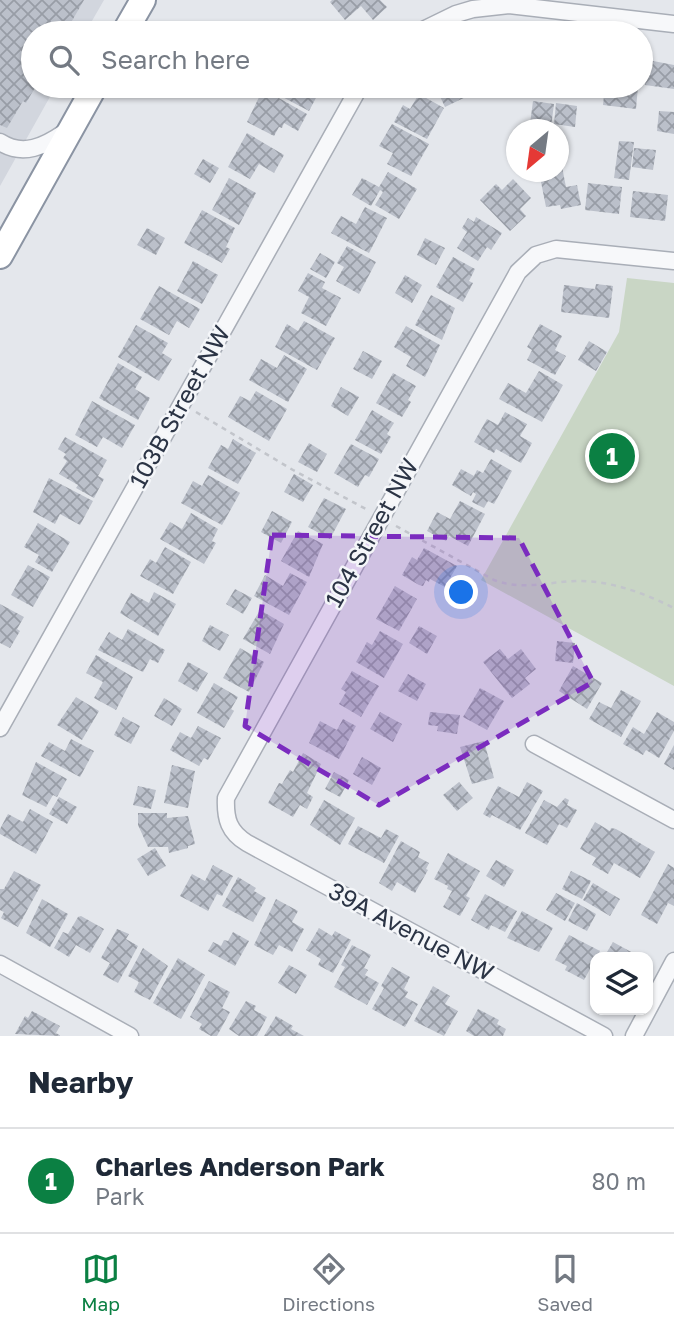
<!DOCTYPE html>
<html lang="en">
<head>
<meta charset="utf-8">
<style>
	body { margin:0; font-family:"Golos Text",sans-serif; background:#f2f2f3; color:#1f2937 }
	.controls { position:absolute; right:21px; bottom:21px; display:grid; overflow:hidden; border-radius:14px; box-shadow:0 2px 5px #0004 }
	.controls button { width:63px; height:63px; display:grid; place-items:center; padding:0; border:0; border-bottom:2px solid #e0e1e3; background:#fff; color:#1f2937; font:35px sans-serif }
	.compass { position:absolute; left:506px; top:119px; width:63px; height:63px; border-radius:50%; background:#fff; box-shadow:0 2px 5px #0004; rotate:209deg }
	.you { position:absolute; left:462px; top:593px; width:24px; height:24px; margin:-18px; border:5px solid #fff; border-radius:50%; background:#1a73e8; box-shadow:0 0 0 10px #1a73e833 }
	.badge { display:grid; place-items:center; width:46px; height:46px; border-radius:50%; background:#0b8043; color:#fff; font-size:23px; font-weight:700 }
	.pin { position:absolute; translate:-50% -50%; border:4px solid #fff; box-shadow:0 2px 7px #0006 }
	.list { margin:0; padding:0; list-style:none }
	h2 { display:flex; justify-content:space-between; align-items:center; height:91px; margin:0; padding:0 28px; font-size:30px }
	h2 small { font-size:23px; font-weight:400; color:#747a83 }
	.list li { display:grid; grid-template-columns:46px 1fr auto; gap:21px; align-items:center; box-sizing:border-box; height:105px; padding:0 28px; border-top:2px solid #e0e1e3 }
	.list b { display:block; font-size:26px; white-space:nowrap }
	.list p { margin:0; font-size:23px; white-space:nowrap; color:#747a83 }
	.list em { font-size:23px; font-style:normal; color:#747a83 }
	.icon { flex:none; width:38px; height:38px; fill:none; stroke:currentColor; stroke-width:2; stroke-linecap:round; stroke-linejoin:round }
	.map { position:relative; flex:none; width:674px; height:1036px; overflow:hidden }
	.search { position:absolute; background:#fff; box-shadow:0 2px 5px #0004; left:21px; right:21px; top:21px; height:77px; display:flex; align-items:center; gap:18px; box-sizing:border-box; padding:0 24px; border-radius:38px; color:#747a83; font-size:26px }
	.sheet { height:196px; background:#fff }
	nav { display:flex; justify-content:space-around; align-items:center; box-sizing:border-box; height:98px; border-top:2px solid #e0e1e3; background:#fff; font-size:19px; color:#747a83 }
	nav a { display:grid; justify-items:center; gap:4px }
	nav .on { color:#0b8043 }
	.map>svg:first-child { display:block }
</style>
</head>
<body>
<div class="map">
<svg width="674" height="1036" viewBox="0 0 674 1036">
	<defs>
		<pattern id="building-cross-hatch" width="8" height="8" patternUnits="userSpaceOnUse" patternTransform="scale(1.75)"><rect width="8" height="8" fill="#bbc0ca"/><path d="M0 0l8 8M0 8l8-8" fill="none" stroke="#989da6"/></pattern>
	</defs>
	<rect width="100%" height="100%" fill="#e4e7ec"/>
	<path fill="#d2d6de" d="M0,0H104L85,33H33V86H56L0,186Z"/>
	<path fill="#c9d6c5" d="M627,278L674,283V686L481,580L619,332Z"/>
	<path fill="url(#building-cross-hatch)" d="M0,0H84L65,33H33V86H36L26,103L23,101L7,128L0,125Z
		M332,0H380L387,7L373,20L361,6L345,20L330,2Z
		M648,60L674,65V89L645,85Z
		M276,86H324L320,93L306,86L305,89L317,96L309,111L273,92Z
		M435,86H473L476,92L445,107Z
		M483,86H512L513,93L483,95Z
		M605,86H638L636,109L603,105Z
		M263,89L307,114L298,131L284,123L282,128L279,127L274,136L247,122Z
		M419,94L444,108L427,139L394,122L403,105L410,109Z
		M533,101L554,104L551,127L530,124Z
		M556,103L577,106L575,127L554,124Z
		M659,111L674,112V134L657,131Z
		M392,124L429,144L411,176L387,164L393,153L379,146Z
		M247,133L284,155L274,173L259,164L250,179L228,167Z
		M619,141L634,142L629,180L614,178Z
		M634,148L656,150L653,170L632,167Z
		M203,159L219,168L210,183L194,174Z
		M561,162L566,187L577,185L581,205L561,209L560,205L546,207L539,172H558V163Z
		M388,172L417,189L399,219L375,205L383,192L380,190L371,206L352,195L362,178L379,187Z
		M229,178L256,193L239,225L212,210Z
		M513,179L531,198L520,209L526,216L510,231L480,200L496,184L502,190Z
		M588,183L622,187L619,214L585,210Z
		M633,191L668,195L665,221L630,217Z
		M365,207L387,218L369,253L331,233L341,216L356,224Z
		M202,210L235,228L226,247L230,249L222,263L184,243Z
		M476,217L502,233L491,250L487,247L478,261L457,248L467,232L462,228L468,218L474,222Z
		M147,228L165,238L156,255L137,245Z
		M425,238L445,248L436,265L417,255Z
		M347,246L376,262L359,294L336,281L344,267L337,263Z
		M320,253L335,262L326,278L310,269Z
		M453,257L475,269L469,281L473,283L463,302L436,287Z
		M193,261L218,275L202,304L177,291Z
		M308,273L325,282L322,288L341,298L326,326L301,313L309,297L298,291Z
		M405,275L422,285L412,303L395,293Z
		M596,284L613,286L609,318L561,312L564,285L595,289Z
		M159,286L200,309L189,328L177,321L169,335L140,319Z
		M431,295L455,308L442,340L415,325Z
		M304,321L335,338L317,370L275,347L287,324L298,331Z
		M540,324L562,336L555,350L566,356L555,375L527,360L532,350L527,347Z
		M136,325L168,343L162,353L172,359L159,381L118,357Z
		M406,326L440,345L425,377L406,366L411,357L394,347Z
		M589,341L607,352L596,371L578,360Z
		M363,351L382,361L372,379L353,369Z
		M284,355L307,369L288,402L249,380L261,359L277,368Z
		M118,363L142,377L135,389L150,398L138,420L99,398Z
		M539,371L563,385L542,422L499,399L508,383L526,393Z
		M393,373L416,386L408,400L411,402L402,417L376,403Z
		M341,387L359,397L348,416L331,406Z
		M256,391L287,409L269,441L228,417L240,396L250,401Z
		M92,401L135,425L122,448L103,437L97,447L75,435Z
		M372,410L394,423L387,434L391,437L381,454L355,440Z
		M505,412L527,424L520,436L532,443L521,463L496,449L494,453L474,442L487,419L498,425Z
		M65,437L107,460L98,476L104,479L94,498L76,488L78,485L59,474L67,461L63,458L66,454L58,449Z
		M233,439L256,453L238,484L208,468L221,445L228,449Z
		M309,443L327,454L317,472L298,462Z
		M351,444L379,459L369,477L365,475L358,487L334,473Z
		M491,459L512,471L494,504L488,501L484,508L472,502L476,494L473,492L471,496L452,485L461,469L474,476L477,470L483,473Z
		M294,474L313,485L303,502L284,492Z
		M208,475L240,493L222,525L181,503L193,481L202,486Z
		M49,478L93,501L80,525L60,514L55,524L33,512Z
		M324,498L346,509L330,539L308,527Z
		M460,501L485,514L468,546L449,536L446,541L427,531L437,512L450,519Z
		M272,511L292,522L281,543L261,532Z
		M191,513L218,529L212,541L216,543L204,564L160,539L170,522L182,529Z
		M38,523L70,542L52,572L35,562L39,555L24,547Z
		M298,531L323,544L309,577L281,561Z
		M165,547L191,562L173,594L140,576L150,559L156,563Z
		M424,548L457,566L445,587L430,579L429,582L426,580L423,586L419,585L402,575L412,557L417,560Z
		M28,565L50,577L33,607L11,595Z
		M290,573L307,582L289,615L254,596L265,575L283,586Z
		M395,586L417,599L399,631L376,619Z
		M235,589L252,598L243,614L226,604Z
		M154,592L176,604L158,636L120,613L131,593L149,603Z
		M0,604L24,617L17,629L20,631L10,648L0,643Z
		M260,610L284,624L270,654L243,639Z
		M210,625L229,635L220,651L202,641Z
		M419,626L437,636L427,654L409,643Z
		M128,629L165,650L158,663L150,659L143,672L98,650L109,632L122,640Z
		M380,631L403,644L384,678L356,662L367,642L372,645Z
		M557,641L575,643L573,663L555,661Z
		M240,648L264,662L249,692L223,678Z
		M500,649L508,659L521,649L536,669L525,678L530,684L512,698L483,662Z
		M96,655L133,677L116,710L94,698L103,682L86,673Z
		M188,662L208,673L197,692L178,681Z
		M573,666L602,683L587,709L559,691Z
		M352,671L379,686L361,717L339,704L346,692L341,689Z
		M408,674L426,684L417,701L398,691Z
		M214,683L238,697L231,709L234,711L224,728L197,713Z
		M480,688L504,701L487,730L463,717Z
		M621,690L641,701L621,737L589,719L599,702L611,708Z
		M76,697L99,711L82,740L57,725Z
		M164,698L182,709L172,726L154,716Z
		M380,712L402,724L393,742L370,729Z
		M430,712L460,715L457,734L437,731L438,726L428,725Z
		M657,712L674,722V731L659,758L646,750L643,755L623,744L633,727L644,734Z
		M123,717L140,726L131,744L114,735Z
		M343,719L356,726L339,759L309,743L320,721L337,730Z
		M198,726L221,738L208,760L204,758L199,766L170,750L180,732L191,738Z
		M71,739L94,751L80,777L41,756L49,742L65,751Z
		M484,741L494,778L472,784L460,747Z
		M674,745V770L664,764Z
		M303,753L321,764L307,793L313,797L307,809L300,805L293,817L268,803L279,783L282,784L290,770L293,772Z
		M362,757L381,768L372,785L353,774Z
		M36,762L67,779L57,797L53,795L46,807L22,795Z
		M172,765L195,771L188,808L164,803Z
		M334,772L349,780L340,797L325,789Z
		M459,782L473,798L457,811L443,795Z
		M527,782L543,791L520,830L492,815L490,818L483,814L498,786L519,797Z
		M138,786L156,790L151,809L133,805Z
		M59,797L77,807L67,824L49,814Z
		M565,798L569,800L567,805L577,810L567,828L559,824L547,845L525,833L544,800L557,807Z
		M324,800L355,818L340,845L310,825Z
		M30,809L53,822L36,854L0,834V829L8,814L23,822Z
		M138,813H167V818L188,816L195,844L188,846V848L169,853L168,847H148L138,825Z
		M595,822L610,831L611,828L616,829L655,852L640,878L614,863L608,874L592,865L596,858L580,849Z
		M358,826L381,838L386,829L399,836L384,863L348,844Z
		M401,841L420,852L418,857L429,863L426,869L428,870L415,893L397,882L392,891L379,883Z
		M155,848L166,866L148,876L137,859Z
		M448,853L480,871L466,896L470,898L460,916L443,907L452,891L447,889L448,886L434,879Z
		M496,860L514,870L504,887L486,876Z
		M668,864L674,868V906L668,903L657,924L641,915Z
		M213,865L233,876L222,896L217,894L208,911L180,896L192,874L205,881Z
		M14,871L41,885L18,927L1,918L4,912L0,910V889H4Z
		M571,871L591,881L582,899L562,889Z
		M238,877L256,888L254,891L266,898L253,922L222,906Z
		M593,883L620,899L610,916L583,900Z
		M556,893L575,903L565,921L546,910Z
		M485,894L517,911L505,932L491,925L489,930L471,920Z
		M42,899L68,914L50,947L26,933Z
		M276,899L298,911L292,922L304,929L292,952L279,945L273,955L254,945Z
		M577,903L596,914L587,931L568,921Z
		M522,911L553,928L539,952L507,938Z
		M81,916L104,929L90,953L76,945L69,957L54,948L63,932L68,934L78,917Z
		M319,928L332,936L335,931L351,940L333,973L318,965L321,959L306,950Z
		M117,929L129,934L126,939L138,946L118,983L103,975L110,963L101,958Z
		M233,932L249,941L235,966L208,951L213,942L221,946L224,940L228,941Z
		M569,935L600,951L584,980L565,970L567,966L555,960Z
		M613,942L633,953L630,957H604Z
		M352,945L371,955L364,968L368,970L365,975L379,983L367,1005L334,987L345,967L341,965Z
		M143,948L168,966L150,1000L134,992L139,982L128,976Z
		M178,958L205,975L181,1019L153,1003Z
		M289,965L307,975L296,994L278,983Z
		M392,967L410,977L404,989L408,992L405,997L418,1004L405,1027L372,1009L384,988L381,986Z
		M209,981L230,992L222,1008L230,1012L217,1036H211L199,1029L202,1024L190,1017Z
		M433,986L450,996L445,1004L458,1011L444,1036L414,1021Z
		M246,1001L256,1006L254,1010L267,1017L257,1036H239L229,1029Z
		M478,1009L499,1020L497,1024L506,1029L503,1036H474L466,1031Z
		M32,1011L60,1026L56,1033L61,1036L15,1034L25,1016L28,1018Z
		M276,1016L293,1026L291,1029L304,1036H264Z"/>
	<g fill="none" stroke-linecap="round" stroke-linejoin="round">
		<defs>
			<path id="minor" d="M417,33L456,14L473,9L509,5L674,24
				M0,142C23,157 45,146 65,132
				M0,728L360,86
				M534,744L674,820
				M0,964L130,1036
				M604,1036L247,843C229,832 225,819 226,798L518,272L536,255L556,249L674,261
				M634,1036L674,961"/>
			<path id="highway" d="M124,33L143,0
				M0,256L95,86"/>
		</defs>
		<use href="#minor" stroke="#a9aeb7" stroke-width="19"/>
		<use href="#highway" stroke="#8b94a3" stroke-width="28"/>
		<path stroke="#c2c5cb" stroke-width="2.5" stroke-dasharray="5 5" stroke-linecap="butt" d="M196,412L293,470L366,509
			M396,526L494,580C522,591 551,581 580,581C612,581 646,594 674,608"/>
		<use href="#minor" stroke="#f7f8fa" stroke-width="16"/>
		<use href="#highway" stroke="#fff" stroke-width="24"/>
	</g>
	<path fill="#7b2cbf" fill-opacity="0.2" stroke="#7b2cbf" stroke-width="5" stroke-dasharray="14 9" stroke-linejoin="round" d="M272,535L519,538L593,682L379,805L245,726Z"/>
	<g text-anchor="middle" stroke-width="5" stroke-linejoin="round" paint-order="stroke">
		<g font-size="24" fill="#2b3445" stroke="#f4f6f9">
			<text transform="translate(180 407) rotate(-61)" y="8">103B Street NW</text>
			<text transform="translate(372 533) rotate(-61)" y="8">104 Street NW</text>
			<text transform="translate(411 932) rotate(28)" y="8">39A Avenue NW</text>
		</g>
	</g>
</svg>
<div class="controls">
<button><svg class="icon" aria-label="layers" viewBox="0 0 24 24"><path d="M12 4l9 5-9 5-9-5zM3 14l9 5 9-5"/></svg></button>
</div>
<svg class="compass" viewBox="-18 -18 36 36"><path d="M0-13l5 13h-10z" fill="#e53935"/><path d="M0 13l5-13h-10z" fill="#747a83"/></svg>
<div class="you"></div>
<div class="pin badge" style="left:612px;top:456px">1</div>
<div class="search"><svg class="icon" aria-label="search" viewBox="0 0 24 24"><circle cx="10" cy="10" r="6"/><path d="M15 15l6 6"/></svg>Search here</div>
</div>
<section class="sheet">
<h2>Nearby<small></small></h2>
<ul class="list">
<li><span class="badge">1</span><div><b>Charles Anderson Park</b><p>Park</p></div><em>80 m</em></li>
</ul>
</section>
<nav>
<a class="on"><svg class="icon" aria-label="map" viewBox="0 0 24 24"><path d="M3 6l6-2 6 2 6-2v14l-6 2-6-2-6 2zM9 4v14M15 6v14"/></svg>Map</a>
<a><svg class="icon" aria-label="directions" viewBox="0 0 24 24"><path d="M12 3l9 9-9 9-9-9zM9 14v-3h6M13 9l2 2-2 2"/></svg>Directions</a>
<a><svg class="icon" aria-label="saved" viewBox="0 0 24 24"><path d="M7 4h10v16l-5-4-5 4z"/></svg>Saved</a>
</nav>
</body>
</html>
